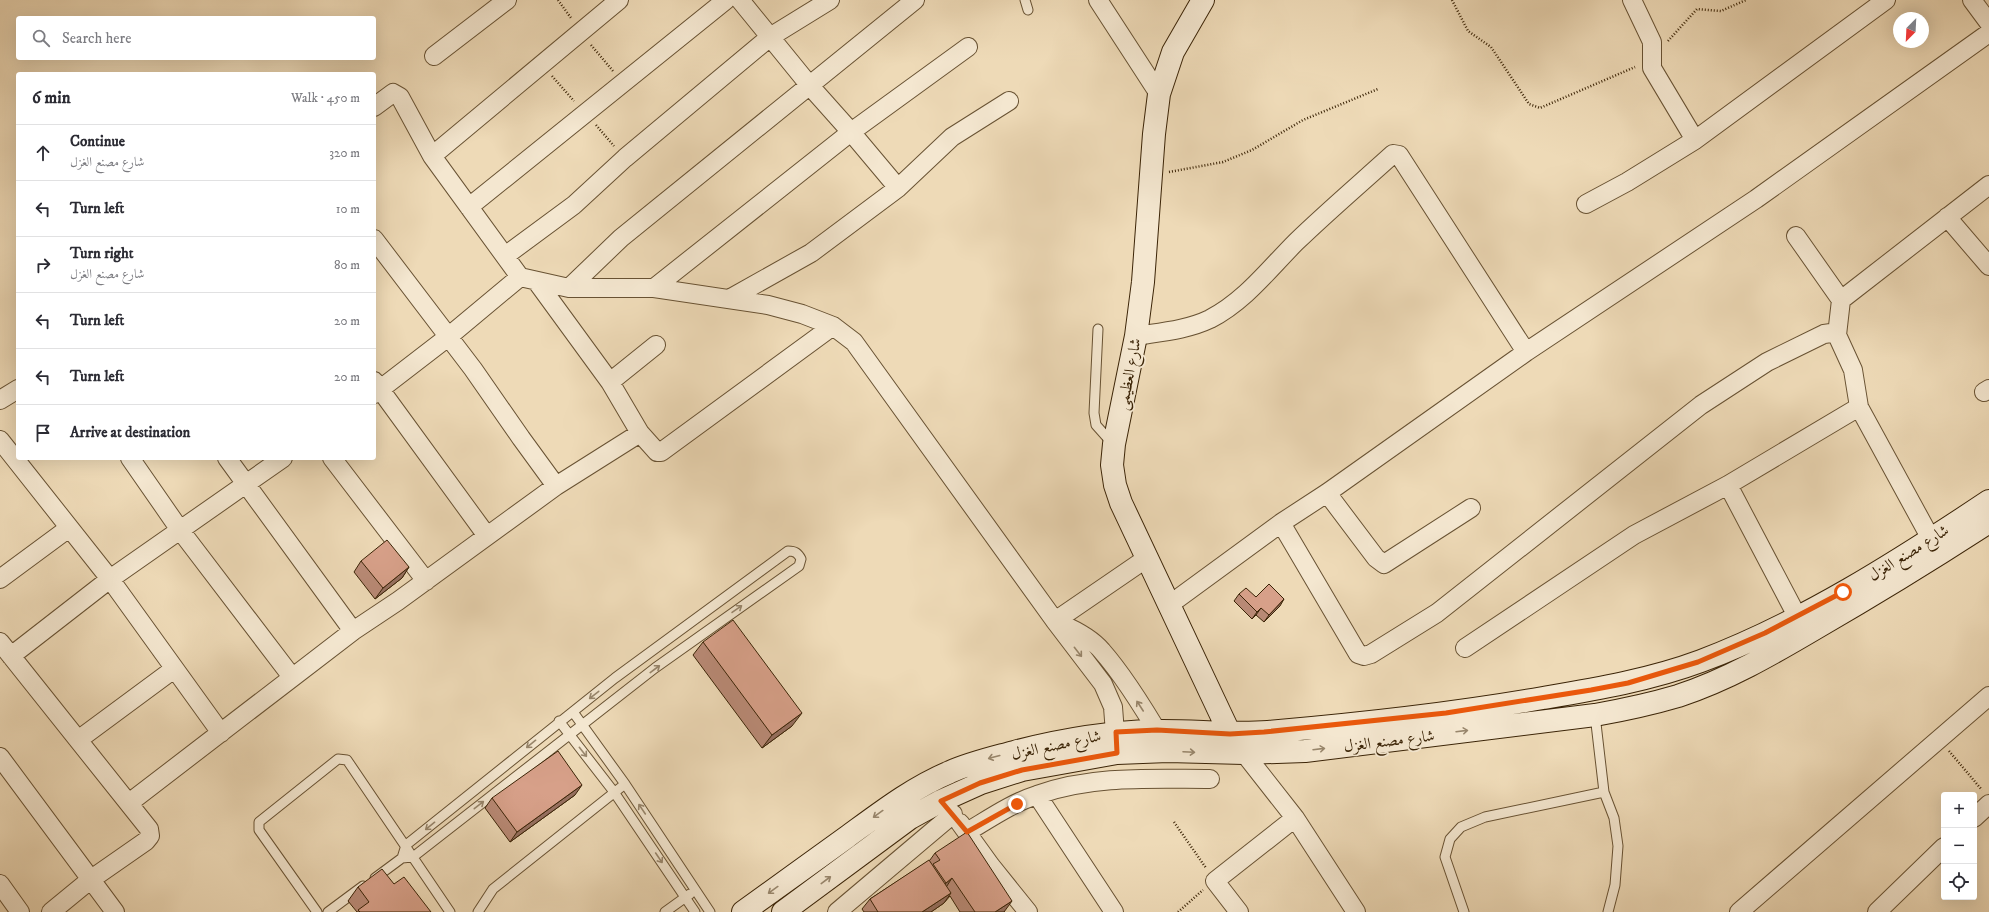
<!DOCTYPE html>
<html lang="en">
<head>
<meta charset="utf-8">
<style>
	body { margin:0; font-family:"IM FELL DW Pica",Amiri,serif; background:#f7f7f7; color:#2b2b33 }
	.controls { position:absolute; right:12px; bottom:12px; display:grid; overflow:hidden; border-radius:4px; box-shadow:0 4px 16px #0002 }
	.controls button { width:36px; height:36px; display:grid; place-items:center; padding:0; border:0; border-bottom:1px solid #e1e1e2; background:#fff; color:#2b2b33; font:20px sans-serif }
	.compass { position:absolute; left:1893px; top:12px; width:36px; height:36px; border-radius:50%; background:#fff; box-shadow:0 4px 16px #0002; rotate:204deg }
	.stop { position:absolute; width:12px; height:12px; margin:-9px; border:3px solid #ea580c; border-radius:50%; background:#fff }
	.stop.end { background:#ea580c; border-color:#fff; box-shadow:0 1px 4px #0008 }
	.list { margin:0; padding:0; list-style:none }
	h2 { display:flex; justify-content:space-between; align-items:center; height:52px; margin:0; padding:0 16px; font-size:17px }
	h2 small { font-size:13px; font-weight:400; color:#7c7c81 }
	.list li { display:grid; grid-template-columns:26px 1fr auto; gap:12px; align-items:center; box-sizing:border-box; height:56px; padding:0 16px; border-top:1px solid #e1e1e2 }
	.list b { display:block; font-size:15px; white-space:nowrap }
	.list p { margin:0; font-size:13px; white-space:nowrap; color:#7c7c81 }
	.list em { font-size:13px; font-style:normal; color:#7c7c81 }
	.icon { flex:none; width:22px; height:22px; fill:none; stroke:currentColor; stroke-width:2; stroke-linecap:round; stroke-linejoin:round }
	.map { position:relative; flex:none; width:1989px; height:912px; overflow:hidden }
	.search { position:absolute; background:#fff; box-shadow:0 4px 16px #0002; left:16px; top:16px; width:360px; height:44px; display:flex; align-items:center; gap:10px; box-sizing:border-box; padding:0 14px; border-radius:4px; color:#7c7c81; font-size:15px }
	.panel { position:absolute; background:#fff; box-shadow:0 4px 16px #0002; left:16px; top:72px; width:360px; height:388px; border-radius:4px }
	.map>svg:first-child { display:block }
</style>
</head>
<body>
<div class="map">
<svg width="1989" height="912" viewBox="0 0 1989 912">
	<rect width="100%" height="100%" fill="#eedab7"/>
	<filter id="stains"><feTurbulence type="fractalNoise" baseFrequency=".005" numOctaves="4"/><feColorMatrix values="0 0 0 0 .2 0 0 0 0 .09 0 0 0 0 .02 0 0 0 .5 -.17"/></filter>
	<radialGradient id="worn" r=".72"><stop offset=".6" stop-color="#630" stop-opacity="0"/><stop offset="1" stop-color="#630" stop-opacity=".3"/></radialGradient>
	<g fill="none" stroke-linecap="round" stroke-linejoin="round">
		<defs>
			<path id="lane" d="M1025,0L1028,10
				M1098,329L1094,413L1096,425L1112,443
				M573,712L625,784L710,912
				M1595,715L1604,792L1614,818L1618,846L1615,885L1608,912
				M559,721L614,792L695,912
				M375,878L402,858L413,857L655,668L799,566L801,559C798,553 795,551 788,551L615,678L406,845L402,858
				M317,912L259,830V822L338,759L347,760L450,912
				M328,912L363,886
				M478,912L493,889L625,784
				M665,912L690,894
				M1464,912L1445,857L1450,839L1461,827L1485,817L1604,792"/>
			<path id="street" d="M740,0L810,86L851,132L898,188
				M1098,0L1159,94
				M1632,0L1652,42V68L1695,140
				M1972,0L1989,23
				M434,56L507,0
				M374,107L393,93L400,97L432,156L520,277L569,288H654L768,305L802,314L833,326L854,342L1055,621L1103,684L1113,707L1116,746
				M432,156L619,0
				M1586,204L1627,182L1695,140L1886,0
				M469,207L726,0
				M1947,217L1989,266
				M1796,236L1841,300L1837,335L1853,370L1859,407L1931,539
				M374,239L473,369L521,438L556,486
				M505,256L574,205L625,158L770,37L830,0
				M537,282L610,382L640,433L657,452H661L833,326
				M569,288L621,238L915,0
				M654,288L851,132L968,47
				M729,299L811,253L898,188L952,137L1009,101
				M1841,300L1989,185
				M1136,336C1161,332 1187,330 1210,319C1245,301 1269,269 1296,242C1327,212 1361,183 1393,154L1399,155L1526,352
				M374,381L487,536
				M610,382L656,345
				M1984,392L1989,389
				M374,394L448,337L520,277
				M0,400L18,389
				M0,440L110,579L221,733
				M130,458L180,530L292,677
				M332,458L426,581
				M1728,485L1797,616
				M1327,493L1376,558L1384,564L1471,508
				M1281,523L1358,654L1364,656L1371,654L1437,613L1701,405L1767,362L1824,334L1831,333L1837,335
				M0,579L69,528
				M1169,605L1281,523L1327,493L1526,352L1756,199L1989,33
				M1055,621L1147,558
				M1061,624C1075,630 1092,639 1102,651C1124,676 1146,712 1163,741
				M353,631L398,601L556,486L640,433
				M0,642L149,829L150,836L146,841L90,880L51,912
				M1465,648L1634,535L1728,485L1859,407
				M11,656L110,579L283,458
				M78,740L174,669
				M1244,753L1295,818L1356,912
				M0,757L115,912
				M1037,795L1114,912
				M129,803L353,631L227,458
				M1974,818L1989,804
				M960,823L991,866L1028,912
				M967,832C989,819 1012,803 1037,795C1092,775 1153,779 1210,779
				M0,884L20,912
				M837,912L953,814
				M1239,912L1215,881L1295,818
				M1739,912L1989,696
				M1877,912L1944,847"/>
			<path id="secondary" d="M1203,0L1173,52L1159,94L1154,134L1143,282L1136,336L1114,444L1112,465L1115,485L1121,503L1230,734
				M743,912C778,887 812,862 847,837C880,813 912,788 950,772C970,763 992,758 1014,752C1060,740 1106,732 1154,731C1192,730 1230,735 1268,732C1360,724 1452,714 1543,698C1596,689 1650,680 1701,661C1802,623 1899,561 1989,501
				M783,912L910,818L941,801L981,783L1022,770L1117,753L1168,751L1244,753L1305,751L1595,715C1623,710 1651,704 1678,696C1727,680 1772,654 1816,628C1875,594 1932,559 1989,522"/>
		</defs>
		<use href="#lane" stroke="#685233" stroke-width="11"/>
		<use href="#street" stroke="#685233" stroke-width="20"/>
		<use href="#secondary" stroke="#3b2407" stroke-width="24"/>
		<path stroke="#3b2407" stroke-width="2.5" stroke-dasharray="1 2" stroke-linecap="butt" d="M558,0L571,18
			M1452,0L1468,31L1491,47L1529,104L1540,108L1635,67
			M1668,41L1697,9L1721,11L1746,0
			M591,45L613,71
			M552,76L574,101
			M596,125L614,146
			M1169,172L1223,162L1252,150L1303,120L1378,89
			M1949,751L1982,790
			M1174,822L1206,868
			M1178,912L1203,890"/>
		<use href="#lane" stroke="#f4e7d0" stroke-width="9"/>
		<use href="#street" stroke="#f4e7d0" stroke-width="18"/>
		<use href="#secondary" stroke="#f4e7d0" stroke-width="22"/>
	</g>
	<path fill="#b98a76" stroke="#3b2407" d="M361,561L409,567L402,578L375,599L354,572Z
		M1239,594L1256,597L1280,606L1264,622L1256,615L1252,619L1234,601Z
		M703,642L792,726L762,748L693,655Z
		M575,795L510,842L485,808L492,798Z
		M935,853L1005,911L1004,912H960L950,896L944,903L931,912H864L862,909L870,899L930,860Z
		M394,884L431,912H357L348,901L358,887Z"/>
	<path fill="#967060" stroke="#3b2407" d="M409,567L402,578L375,599L383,588Z
		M1284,599L1280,606L1264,622L1269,615Z
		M1261,608L1256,615L1252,619L1257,612Z
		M802,713L792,726L762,748L772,735Z
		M582,785L575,795L510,842L517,832Z
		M952,878L945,889L938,893L946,883Z
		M951,893L944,903L931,912H922Z
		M1012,901L1004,912H995Z"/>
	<path fill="#d7a089" stroke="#3b2407" d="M387,540L409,567L383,588L361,561Z
		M1269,584L1284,599L1269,615L1261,608L1257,612L1239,594L1246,588L1256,597Z
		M733,620L802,713L772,735L703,642Z
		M558,751L582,785L517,832L492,798Z
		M967,832L1012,901L995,912H975L952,878L946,883L933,864L940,860L935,853Z
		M929,860L951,893L922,912H878L870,899Z
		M382,869L394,884L404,877L431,912H360L358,910L369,902L358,887Z"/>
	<defs><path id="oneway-shaft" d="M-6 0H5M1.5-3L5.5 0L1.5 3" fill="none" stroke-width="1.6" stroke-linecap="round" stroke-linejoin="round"/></defs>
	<g stroke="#98866c">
		<use href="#oneway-shaft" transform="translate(737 609) rotate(-35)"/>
		<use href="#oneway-shaft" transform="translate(1078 652) rotate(52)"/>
		<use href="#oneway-shaft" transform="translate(655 669) rotate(-37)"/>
		<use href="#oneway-shaft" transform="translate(594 695) rotate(142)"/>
		<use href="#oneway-shaft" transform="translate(1140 706) rotate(-123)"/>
		<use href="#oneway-shaft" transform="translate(1462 731) rotate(-7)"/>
		<use href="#oneway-shaft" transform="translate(531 744) rotate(141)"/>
		<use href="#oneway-shaft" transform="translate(1319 749) rotate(-7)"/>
		<use href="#oneway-shaft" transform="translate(583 752) rotate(52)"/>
		<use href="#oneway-shaft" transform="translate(1189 752) rotate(3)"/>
		<use href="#oneway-shaft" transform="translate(994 757) rotate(165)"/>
		<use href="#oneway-shaft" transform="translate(479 805) rotate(-38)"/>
		<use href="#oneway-shaft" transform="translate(642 809) rotate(-124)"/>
		<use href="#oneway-shaft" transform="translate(878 814) rotate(144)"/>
		<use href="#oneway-shaft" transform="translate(430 826) rotate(141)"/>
		<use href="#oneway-shaft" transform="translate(659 858) rotate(56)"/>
		<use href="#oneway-shaft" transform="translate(826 880) rotate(-37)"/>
		<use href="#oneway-shaft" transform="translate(773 890) rotate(144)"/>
	</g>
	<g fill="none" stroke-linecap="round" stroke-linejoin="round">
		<path stroke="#ea580c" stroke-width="5" d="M1017,804L967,832L941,801L980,783L1022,770L1117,753L1116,732L1157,730L1230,734L1264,732L1446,713L1591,690L1628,683L1698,662L1765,633L1843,592"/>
	</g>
	<g text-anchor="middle" stroke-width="3.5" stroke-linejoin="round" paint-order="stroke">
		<g font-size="16" fill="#3b2407" stroke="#f4e7d0">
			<text transform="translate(1128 374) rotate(-79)" y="6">شارع العظيمى</text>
			<text transform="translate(1908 552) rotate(-32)" y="6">شارع مصنع الغزل</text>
			<text transform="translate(1389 740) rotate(-7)" y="6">شارع مصنع الغزل</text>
			<text transform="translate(1056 744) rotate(-12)" y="6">شارع مصنع الغزل</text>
		</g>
	</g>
	<rect width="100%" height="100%" filter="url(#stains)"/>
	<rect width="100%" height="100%" fill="url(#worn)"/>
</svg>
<div class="controls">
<button>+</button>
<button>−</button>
<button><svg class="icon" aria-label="locate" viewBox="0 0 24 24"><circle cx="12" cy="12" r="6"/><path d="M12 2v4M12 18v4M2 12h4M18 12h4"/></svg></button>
</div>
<svg class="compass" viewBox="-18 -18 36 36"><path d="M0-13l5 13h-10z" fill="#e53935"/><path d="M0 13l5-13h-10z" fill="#7c7c81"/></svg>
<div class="stop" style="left:1843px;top:592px"></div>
<div class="stop end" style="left:1017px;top:804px"></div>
<div class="search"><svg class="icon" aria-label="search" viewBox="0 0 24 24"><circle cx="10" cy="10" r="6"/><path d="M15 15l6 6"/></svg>Search here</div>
<section class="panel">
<h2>6 min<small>Walk · 450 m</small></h2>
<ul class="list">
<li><svg class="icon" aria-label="ahead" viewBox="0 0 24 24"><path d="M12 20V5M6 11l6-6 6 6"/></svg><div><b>Continue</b><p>شارع مصنع الغزل</p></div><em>320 m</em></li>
<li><svg class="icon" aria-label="left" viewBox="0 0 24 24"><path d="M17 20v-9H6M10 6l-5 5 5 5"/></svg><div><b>Turn left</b></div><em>10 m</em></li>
<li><svg class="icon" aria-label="right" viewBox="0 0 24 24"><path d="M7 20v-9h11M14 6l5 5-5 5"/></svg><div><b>Turn right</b><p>شارع مصنع الغزل</p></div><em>80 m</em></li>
<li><svg class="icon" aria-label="left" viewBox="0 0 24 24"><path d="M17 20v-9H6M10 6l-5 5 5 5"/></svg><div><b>Turn left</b></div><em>20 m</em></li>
<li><svg class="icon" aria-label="left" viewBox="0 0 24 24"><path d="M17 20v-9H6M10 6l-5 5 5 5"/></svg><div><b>Turn left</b></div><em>20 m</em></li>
<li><svg class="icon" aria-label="arrive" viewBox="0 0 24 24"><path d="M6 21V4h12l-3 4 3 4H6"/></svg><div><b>Arrive at destination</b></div></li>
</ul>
</section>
</div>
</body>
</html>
